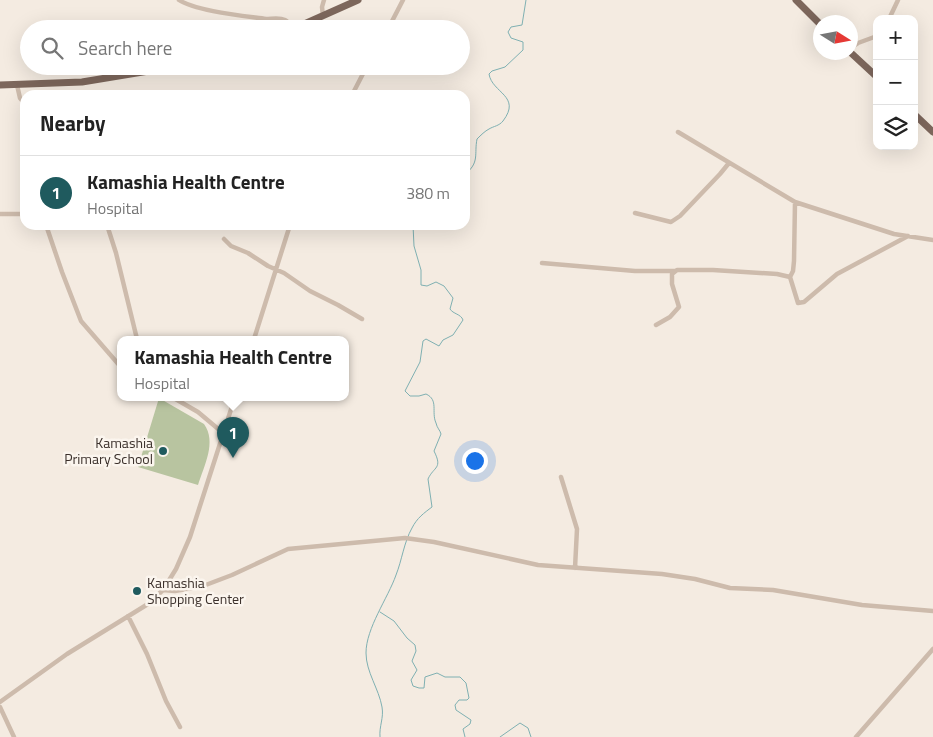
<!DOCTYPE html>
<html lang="en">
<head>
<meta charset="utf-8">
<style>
	body { margin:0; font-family:"Titillium Web",sans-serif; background:#f6f6f6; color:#222 }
	.controls { position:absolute; right:15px; top:15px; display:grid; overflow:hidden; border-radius:10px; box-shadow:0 5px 20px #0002 }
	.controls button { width:45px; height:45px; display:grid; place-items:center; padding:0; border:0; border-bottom:1px solid #e0e0e0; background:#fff; color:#222; font:25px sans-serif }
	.compass { position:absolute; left:813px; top:15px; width:45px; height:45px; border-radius:50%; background:#fff; box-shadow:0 5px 20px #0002; rotate:101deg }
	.you { position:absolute; left:474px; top:460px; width:18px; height:18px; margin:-12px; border:4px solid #fff; border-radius:50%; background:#1a73e8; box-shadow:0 0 0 8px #1a73e833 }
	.badge { display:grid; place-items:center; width:32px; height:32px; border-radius:50%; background:#1f5a5e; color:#fff; font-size:16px; font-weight:700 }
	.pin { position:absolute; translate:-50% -41px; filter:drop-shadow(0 1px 2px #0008) }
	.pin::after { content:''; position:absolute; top:26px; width:18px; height:15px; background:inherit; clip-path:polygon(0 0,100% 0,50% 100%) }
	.popup { position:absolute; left:117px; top:336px; width:232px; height:65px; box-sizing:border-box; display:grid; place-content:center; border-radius:10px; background:#fff; filter:drop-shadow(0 1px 4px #0005); font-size:16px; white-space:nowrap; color:#767676 }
	.popup b { font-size:19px; color:#222 }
	.popup::after { content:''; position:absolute; left:50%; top:100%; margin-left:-10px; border:10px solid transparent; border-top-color:#fff }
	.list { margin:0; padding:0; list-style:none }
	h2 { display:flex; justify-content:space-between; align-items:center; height:65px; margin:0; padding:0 20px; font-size:21px }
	h2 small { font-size:16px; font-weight:400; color:#767676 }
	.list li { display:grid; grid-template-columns:32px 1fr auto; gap:15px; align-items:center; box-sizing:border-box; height:75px; padding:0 20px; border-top:1px solid #e0e0e0 }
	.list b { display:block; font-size:19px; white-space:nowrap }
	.list p { margin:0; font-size:16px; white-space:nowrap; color:#767676 }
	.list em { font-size:16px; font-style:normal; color:#767676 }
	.icon { flex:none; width:28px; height:28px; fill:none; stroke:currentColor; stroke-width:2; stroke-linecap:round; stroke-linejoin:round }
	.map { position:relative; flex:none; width:933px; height:737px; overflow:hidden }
	.search { position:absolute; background:#fff; box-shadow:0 5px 20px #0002; left:20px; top:20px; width:450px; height:55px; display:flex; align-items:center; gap:12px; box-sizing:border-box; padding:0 18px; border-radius:28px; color:#767676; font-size:19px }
	.panel { position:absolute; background:#fff; box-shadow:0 5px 20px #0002; left:20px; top:90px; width:450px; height:140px; border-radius:15px }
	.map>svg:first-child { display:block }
</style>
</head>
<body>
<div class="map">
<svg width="933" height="737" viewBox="0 0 933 737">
	<rect width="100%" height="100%" fill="#f4ebe1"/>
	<path fill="#b8c4a0" d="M159,398L204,424C217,442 204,466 198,485L138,467Z"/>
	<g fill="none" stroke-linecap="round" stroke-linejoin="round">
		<path stroke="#7fb0b2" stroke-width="1" d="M465,174C480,163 474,154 477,139C481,135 485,131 489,129C494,126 499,126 503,121C522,96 492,93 489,74L492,71L505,67L523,50V42L511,38L508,32L511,27L522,25L526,0
			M380,612L394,621L407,638L415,645L416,651L412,661L417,670L411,680L413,686L419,688H424L425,677L437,673L445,677H460L466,683L469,698L467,700H459L455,705L456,710L471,720L470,724L463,729L465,737
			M380,737C379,726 384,718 382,707C379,689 366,672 366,653C366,628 388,598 396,575C402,560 404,542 412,528C417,518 424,513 432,507L428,479C434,466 443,469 434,451L441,434C440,430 437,428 436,423C431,412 439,400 426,394L419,396H410L405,391L420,362L423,341L426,339L439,346L443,340L453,335L463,320C461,314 453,314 450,309L453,298L444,286L436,282L427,286L421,285V270L414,246L413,225
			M500,737L520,723L528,728L531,737"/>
		<path stroke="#cdbbac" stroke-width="4.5" d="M179,0C195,11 245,16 266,19C272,19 279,17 285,20C289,22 290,25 292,29
			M323,16L322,7L324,0
			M889,19L898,0
			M388,29L403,0
			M850,48L858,43L877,36
			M17,85L20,98L25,104
			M352,95L367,66
			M678,132L795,202L894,234L933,240
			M795,202L794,261L793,271L790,277L798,303L804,302L837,274L908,236
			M635,213L671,222L680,216L720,174L729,163
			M0,214H25
			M46,225L62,272L81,321L120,366
			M107,225L116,253L137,339
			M224,239L231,246L248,253L268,266L284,273L310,291L338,305L362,319
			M542,263L635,271H675
			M656,325L670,317L679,307L672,284V274L677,270H713L777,274L790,277
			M254,339L290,225
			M172,397L198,412L223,433
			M561,477L577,529L575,568
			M163,590L175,591L203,586L232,575L288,549L405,538L434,542L538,565L662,574L695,579L730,588L773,590L862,605L933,611
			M128,616L147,654L166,701L180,727
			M0,702L67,654L148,604L163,590L176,569L190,537L235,397
			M0,707L14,737
			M856,737L933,649"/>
		<path stroke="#7d675c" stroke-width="7" d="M796,0L820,24
			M293,29L358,0
			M850,52L877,77
			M0,85L82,82L179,66
			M914,114L933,132"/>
	</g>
	<g fill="#1f5a5e" stroke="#fbf5ee" stroke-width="2">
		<circle cx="163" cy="451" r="5"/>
		<circle cx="137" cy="591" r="5"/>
	</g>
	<g text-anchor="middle" stroke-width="5" stroke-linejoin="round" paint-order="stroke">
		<g font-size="14" fill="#3b302b" stroke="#fbf5ee" text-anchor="end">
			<text x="153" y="448">Kamashia<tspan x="153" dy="16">Primary School</tspan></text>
			<text x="147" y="588" text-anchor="start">Kamashia<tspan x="147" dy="16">Shopping Center</tspan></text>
		</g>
	</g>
</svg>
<div class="controls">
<button>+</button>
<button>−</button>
<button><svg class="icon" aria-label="layers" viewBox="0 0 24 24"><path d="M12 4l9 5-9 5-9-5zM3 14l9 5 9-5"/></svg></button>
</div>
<svg class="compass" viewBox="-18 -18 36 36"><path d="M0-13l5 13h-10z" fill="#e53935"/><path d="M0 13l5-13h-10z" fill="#767676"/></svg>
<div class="you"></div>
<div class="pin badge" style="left:233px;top:458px">1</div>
<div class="popup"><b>Kamashia Health Centre</b>Hospital</div>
<div class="search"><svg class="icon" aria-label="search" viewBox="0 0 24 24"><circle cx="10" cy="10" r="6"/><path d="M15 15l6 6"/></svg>Search here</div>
<section class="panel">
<h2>Nearby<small></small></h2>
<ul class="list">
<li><span class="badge">1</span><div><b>Kamashia Health Centre</b><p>Hospital</p></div><em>380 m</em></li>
</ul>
</section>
</div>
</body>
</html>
